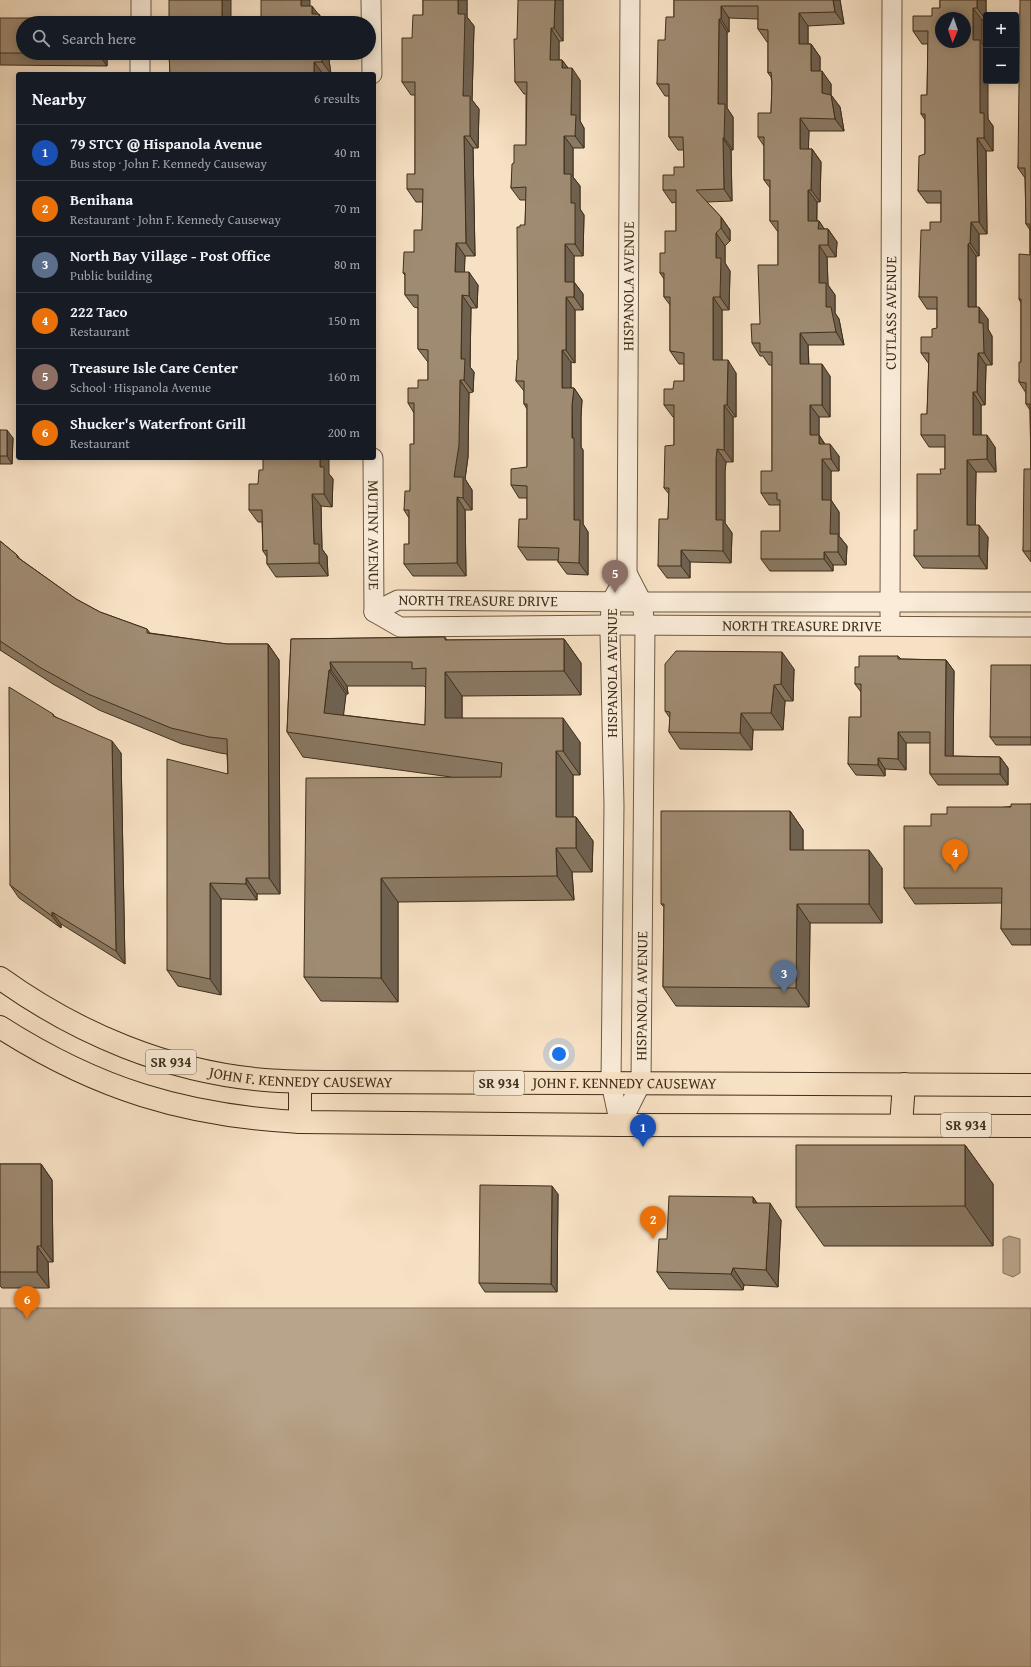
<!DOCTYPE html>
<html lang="en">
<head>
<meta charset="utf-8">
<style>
	body { margin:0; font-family:"Gentium Book Plus",serif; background:#242831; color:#f1f3f6 }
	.controls { position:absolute; right:12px; top:12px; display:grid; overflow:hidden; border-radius:4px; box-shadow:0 2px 10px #0003 }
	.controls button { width:36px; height:36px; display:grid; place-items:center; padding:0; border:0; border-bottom:1px solid #363941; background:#171b24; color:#f1f3f6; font:20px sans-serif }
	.compass { position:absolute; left:935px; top:12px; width:36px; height:36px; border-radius:50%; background:#171b24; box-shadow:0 2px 10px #0003; rotate:182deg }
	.you { position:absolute; left:559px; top:1054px; width:14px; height:14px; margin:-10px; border:3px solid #fff; border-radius:50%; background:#1a73e8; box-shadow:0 0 0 6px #1a73e833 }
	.badge { display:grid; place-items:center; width:26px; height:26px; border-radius:50%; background:#2563eb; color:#fff; font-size:13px; font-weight:700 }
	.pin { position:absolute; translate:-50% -33px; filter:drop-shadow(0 1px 2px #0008) }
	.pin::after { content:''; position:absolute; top:21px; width:14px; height:12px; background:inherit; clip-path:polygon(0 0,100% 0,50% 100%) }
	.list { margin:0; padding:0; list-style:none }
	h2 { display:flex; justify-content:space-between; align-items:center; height:52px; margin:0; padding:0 16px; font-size:17px }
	h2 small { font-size:13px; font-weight:400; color:#9ea1a6 }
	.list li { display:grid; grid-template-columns:26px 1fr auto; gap:12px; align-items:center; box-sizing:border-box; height:56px; padding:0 16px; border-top:1px solid #363941 }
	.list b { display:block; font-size:15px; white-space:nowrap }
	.list p { margin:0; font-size:13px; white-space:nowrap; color:#9ea1a6 }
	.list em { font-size:13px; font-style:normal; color:#9ea1a6 }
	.icon { flex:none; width:22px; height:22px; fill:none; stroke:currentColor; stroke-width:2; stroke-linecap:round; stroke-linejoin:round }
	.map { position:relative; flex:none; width:1031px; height:1667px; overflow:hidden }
	.search { position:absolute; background:#171b24; box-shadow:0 2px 10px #0003; left:16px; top:16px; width:360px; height:44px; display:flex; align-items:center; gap:10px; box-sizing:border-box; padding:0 14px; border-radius:22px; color:#9ea1a6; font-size:15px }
	.panel { position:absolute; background:#171b24; box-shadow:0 2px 10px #0003; left:16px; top:72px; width:360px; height:388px; border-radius:4px }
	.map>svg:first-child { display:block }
</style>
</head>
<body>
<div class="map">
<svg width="1031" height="1667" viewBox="0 0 1031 1667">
	<rect width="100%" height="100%" fill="#f7e1c4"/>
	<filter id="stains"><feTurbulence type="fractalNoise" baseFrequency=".005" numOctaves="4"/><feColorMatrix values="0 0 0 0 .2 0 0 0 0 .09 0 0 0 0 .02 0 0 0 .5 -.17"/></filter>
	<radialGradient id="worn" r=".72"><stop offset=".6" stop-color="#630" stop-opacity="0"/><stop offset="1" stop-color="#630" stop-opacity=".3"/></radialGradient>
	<path fill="#b8a48a" stroke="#88755d" d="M1009,1236L1020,1239V1273L1013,1277L1003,1273V1239Z
		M0,1308H1031V1667H0Z"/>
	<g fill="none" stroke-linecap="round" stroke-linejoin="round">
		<defs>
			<g id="minor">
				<path d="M371,0L372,74"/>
				<path d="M141,23V0"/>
				<path d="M140,74V53"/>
				<path id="s1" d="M373,458L374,612"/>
				<path id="s2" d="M374,612L400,627L611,625L1031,627"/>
				<path id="s3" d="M374,612L398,600L642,602H1031"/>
				<path id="s4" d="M890,615L892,0"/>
				<path id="s5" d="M620,1125L611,1083L614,805L610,633L611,602L627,573L630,0"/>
				<path id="s6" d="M620,1125L641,1083L645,627L642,602L627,573"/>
			</g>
			<g id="major">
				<path id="s7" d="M0,978C78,1034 169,1072 265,1080C289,1082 314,1082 338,1082L1031,1085"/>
				<path d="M0,1027C97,1089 185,1116 300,1122L620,1125L1031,1126"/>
				<path d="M300,1082V1122"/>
				<path d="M901,1125L904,1084"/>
			</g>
		</defs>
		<use href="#minor" stroke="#6d5b44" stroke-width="21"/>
		<use href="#major" stroke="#3f2e19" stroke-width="24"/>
		<use href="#minor" stroke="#faecd9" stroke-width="19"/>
		<use href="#major" stroke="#f7e1c4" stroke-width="22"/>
	</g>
	<path fill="#897862" stroke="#3f2e19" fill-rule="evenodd" d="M423,0H467V17L474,26L472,100L479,109L478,148H473L475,256H465L464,272L478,285L477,308H471L470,367L474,372L473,392L469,393L468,457L465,479L472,490V510H465L466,576H413L404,564L409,544V518L404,510L410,491L414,444V413L408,403L418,388L428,380V362L427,361L418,349V308L414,307L405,295V275L403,273L414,252L422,230L423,202H416L407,189L415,174V95H411L402,82L412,38L423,15Z
		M563,0V41H559V60H562L568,68L580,80V121L584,128V148H573V177L580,186V209L584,215L583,256H574V282L583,294V310H575V363L571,362V388H574L582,400L581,417V447L583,450V524L588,532V575L567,574L558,562V560H527L518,547L527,519V498H519L511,485L527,467V409L524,404V391L516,381L518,360L520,227L525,225L526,200H520L511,188L514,163L526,145V94H524L515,82L517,39Z
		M674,0H840L844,24L808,26V44H811L820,57V71L831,84V95L840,107L844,131H809L808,149H812L821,162L820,202H817V221H819L824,229H828L837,242L836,257H827L828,285L835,295V313L839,319L844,345H808L809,364L830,376V417H819V435L825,444L839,456V471H831V500L839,512V536L847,546L846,565H833V571H770L761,559L780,531V505H769L761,493L772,471V365H769L763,356H760L752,343L760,324L778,265V232L770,221V188L764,180V146L758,137L771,113L772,83L771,77L768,73V42H767L758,29V19L729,18V32H727V108L733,117V150H731L732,201L707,202L721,217L730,230V241L725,246V263L730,271L729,310H722V360L736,373V417H733V462H726L725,471V523L732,533L731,563L690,562V578H667L658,566L668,519L669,494L664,488L674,445V417H673L664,405L673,389L684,381V364H679L670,351V305L664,297V279L660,273L665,253L676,231V202L672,203L663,190L674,175L684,167V150H678L669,137V96H665L657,84L665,40L674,17Z
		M940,0H986V20H982V43L988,119L993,126V151H986L987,234H979V256H976V307L988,319V329L992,336V365H986L985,405H981V435L995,447L996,472H976L975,525L988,537L987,569L923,568L914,556L917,530L941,474L945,469V447H929L921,435L927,414L929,364L921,353L932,337L937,328V309H927L919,297L930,230L941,222V203H927L918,191L925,154V120L921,114L927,95L928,44H922L913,31L932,16L940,8Z
		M1031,0V562L1023,551L1031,469L1030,410L1026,404V393L1019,382L1021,362V303L1019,299L1030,255V230L1026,224L1025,178L1018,168Z
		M0,18L23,53H107V66L0,65Z
		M169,53H231V57H258L328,53L331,74H170Z
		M0,430L13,438L12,464H0Z
		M263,470L329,474L333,479L332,507L321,506L322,549L327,556L328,576L276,577L267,564V557L263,551L262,522H258L249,510Z
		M0,541L17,555L20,559L76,599L100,612L147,629L150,633L227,644H268L279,660L280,894H257V900L221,899V995L178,986L167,970L228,774L227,754L220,753L182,744L99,710L53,684L0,650Z
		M445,637L447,640L564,639L581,663V695L462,696V718L580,742V775H573V817H576L593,841L592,872H572L574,900L398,902V1002L321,1001L304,977L451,777L303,757L287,732L291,639ZM347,686H424L426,688L425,725L343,715L346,694H348Z
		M898,656L901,659L946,660L954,671L953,756L1000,757L1008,768V785H938L930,774V743H906V770L885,769V776L856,775L848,764L861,717V692L855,684L859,667Z
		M1031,665V745H996L990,737Z
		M794,669L793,701H785L783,730H753L752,750L680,749L669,732L670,718L665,711Z
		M53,714L54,716L121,753L125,964L61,924V928L19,898L10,885Z
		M1031,804V945H1012L1001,929L1002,903L915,904L904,888L931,826L947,814Z
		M790,811L803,830V850L882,868V923H810L809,1007L676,1006L663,987L664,907L661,904Z
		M965,1145L993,1184V1246H824L796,1207Z
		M0,1164H41L52,1180L53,1262H48L49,1288H2L0,1286Z
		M558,1194L557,1292H485L479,1283Z
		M753,1197L757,1203L781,1220L778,1287L744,1285L743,1290L669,1289L657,1272L667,1239Z"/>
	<path fill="#6f6150" stroke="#3f2e19" d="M222,0H231V23H222Z
		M301,0H310V18L301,6Z
		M458,0H467V17L474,26L472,100L479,109L478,148L470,136L463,96L458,14Z
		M555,0H563V41L554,28Z
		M833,0H840L844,24L835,12Z
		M977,0H986V20L977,8Z
		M312,6L319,15V14L325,23H319L312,14Z
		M721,6L729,18V32L721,19Z
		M973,8L982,20V43L986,49V81H988V119L993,126V151L984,138L980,113L973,40Z
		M799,13L808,26V57L799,44Z
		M98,18L102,23H98Z
		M719,19L727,32V108L733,117V150L724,138L718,104Z
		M551,28L559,41V72L550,60Z
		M811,44L820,57V84L811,71Z
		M98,53H107V66Z
		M222,53H231V70L222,57Z
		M321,53H328L331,74L322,62Z
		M562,60L571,72L562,68Z
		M314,62L323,74H314Z
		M572,68L580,80V121L584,128V148L575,136L571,115Z
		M822,71L831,84V106L822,93Z
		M831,95L840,107L844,131L835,119Z
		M800,118L809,131L808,162L800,149Z
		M464,136L473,148L475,256L466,243Z
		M564,136L573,148V177L580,186V209L584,215L583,256L575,244L571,203L564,174Z
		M723,138L731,150L732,201L724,189Z
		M977,138L986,151L987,234L979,222Z
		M812,149L821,162L820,202L811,190Z
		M808,190L817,202L816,234L808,221Z
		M721,217L730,230V241L721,228Z
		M819,221L827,233L818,229Z
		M971,222L979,234V256L970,243Z
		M828,229L837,242L836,257L828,245Z
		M716,233L725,246V263L730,271L729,310L720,297L716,258Z
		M456,243L465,256L464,284L455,272Z
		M565,244L574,256V294L565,282Z
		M968,244L976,256V319L968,307Z
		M819,245L827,257L828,285L835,295V313L839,319L844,345L836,332L826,307L819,283Z
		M469,272L478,285L477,308L469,296Z
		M574,282L583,294V310L574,297Z
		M462,295L471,308L470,367L474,372L473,392L464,380L461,359Z
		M566,297L575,310V363L566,350Z
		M713,297L722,310V373L713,360Z
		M979,307L988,319V329L992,336V365L984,353L979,323Z
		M800,333L808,345L809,376L800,364Z
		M562,350L571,362V400L562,388Z
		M978,353L986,365L985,405L977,392Z
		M728,360L736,373V417L727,405Z
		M822,364L830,376V417L822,405Z
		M460,380L469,393L468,457L465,479L472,490V510L463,498L454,477Z
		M574,388L582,400L581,417V447L583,450V524L588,532V575L579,563L574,520L572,405Z
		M973,392L981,405V447L973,435Z
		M724,405L733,417V462L724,450Z
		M810,405L819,417V448L810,435Z
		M7,430L13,438L12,464L7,456Z
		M819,435L827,448L819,444Z
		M987,435L995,447L996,472L987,459Z
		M830,444L839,456V471L831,459Z
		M717,449L726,462L725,471V523L732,533L731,563L723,551L716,520V459Z
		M320,458H329V474L333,479L332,507L324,494L320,467Z
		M822,459L831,471V500L839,512V536L847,546L846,565L838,552L830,534L822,500Z
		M967,460L976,472L975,537L967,525Z
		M312,494L321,506L322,549L327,556L328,576L319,563L314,544Z
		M457,497L465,510L466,576L457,563Z
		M979,525L988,537L987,569L979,556Z
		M681,550L690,562V578L681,566Z
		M824,552L833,565V571L824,559Z
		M564,639L581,663V695L564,671Z
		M268,644L279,660L280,894L269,878Z
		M782,652L794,669L793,701L781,684Z
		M946,660L954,671L953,767L945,756Z
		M330,662L347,686L348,694L331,670Z
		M329,670L346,694L341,737L324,713Z
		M445,672L462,696V743L445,718Z
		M774,685L785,701L783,730L771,713Z
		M741,713L753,730L752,750L740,733Z
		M563,718L580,742V775L563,751Z
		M898,732L906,743V770L898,759Z
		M112,741L121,753L125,964L116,951Z
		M556,751L573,775V841L556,817Z
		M1000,757L1008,768V785L1000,774Z
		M878,758L885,769V776L878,765Z
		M790,811L803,830V869L790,850Z
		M576,817L593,841L592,872L576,848Z
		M556,848L572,872L574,900L557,876Z
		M869,850L882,868V923L869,904Z
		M246,878L257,894V900L246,884Z
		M381,878L398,902V1002L381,978Z
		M210,883L221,899V995L210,979Z
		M797,904L810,923L809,1007L796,988Z
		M52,912L61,924V928L52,916Z
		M965,1145L993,1184V1246L965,1206Z
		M41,1164L52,1180L53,1262L41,1246Z
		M552,1186L558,1194L557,1292L551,1284Z
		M753,1197L764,1214L753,1203Z
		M770,1203L781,1220L778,1287L766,1270Z
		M37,1246L48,1262L49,1288L37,1272Z
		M733,1268L744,1285L743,1290L731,1274Z"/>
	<path fill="#9f8b72" stroke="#3f2e19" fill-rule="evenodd" d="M169,0H222V23H169Z
		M261,0H301V6H312V14H319V23H261Z
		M423,0H458V14H465L463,96H470V136H464L466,243H456L455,272H469V296L462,295L461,359H465L464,380H460L459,445L454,477H463V498L457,497V563L404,564V544H409V510H404L405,491H410V444H414V403H408V388H418V380H428V350L418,349V295H405V273H403L404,252H414V230H422L423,189H407V174H415V82H402V38H412L413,15H423Z
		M518,0H555L554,28H551L550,60H562V68H572L571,115H576L575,136H564V174H571V203H575V244H565V282H574V297H566V350H562V388H574L572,405V438H574V520H580L579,563L558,562L559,548L518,547L519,519H527V486L511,485V469L527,467V404H524V381H516L517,360H518L517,227H520V225H525L526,187L511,188L512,164L514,163V145H526L527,82H515L514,39H517Z
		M674,0H833L835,12L799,13V44H811V71H822V93L831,95L835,119L800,118V149H812L811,190H808V221H819L818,229H828V245H819V283H826V307H831L836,332L800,333V364H822V405H810V435H819V444H830L831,459H822V500H831L830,534H838V552H824V559H761V531H780V500H777V493H761V471H772V352H760V343H752L751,324H760L758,265H778V221H770V180H764V137H758V113H771L772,83L771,72L768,73V30L758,29V6H721V19H719L718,104H725L724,138H723L724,189L696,190L721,217V228L716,233V258H721L720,297H713V360H728L727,405H724V450L717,449L716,459V520H723V551L681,550V566H658L659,519H668L669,488H664L665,446L674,445V405H664V389H673L674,381H684V353L670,351V297H664V273H660V253H665V231H676V190H663V175H674V167H684L683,137H669V84H657L658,40H665L666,17H674Z
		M940,0H977V8H973V40H980V113H984V138H977L979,222H971L970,243L968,244V307H979V323H983L984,353H978L977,392H973V435H987V459L967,460V525H979V556H914V530H917V474H941L940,469H945V435H921V414H927L929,353H921V337H932V329L937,328V297H919L921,230H930V222H941V191H918L919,156L925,154V114H921V95H927L928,31H913V16H932V8H940ZM941,18H965V42H941Z
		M1020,0H1031V551H1023L1024,469H1031L1030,404H1026V383L1019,382V362H1021V299H1019V254L1030,255V224H1026L1025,168H1018Z
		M0,18H98V23H23V53H0Z
		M169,53H222V57H258V53H321L322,62H314V74H170Z
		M0,430H7V456H0Z
		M263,458H320V467H324V494H312L314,544H319V563L267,564V550L263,551L262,510H249V484H258L259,470H263Z
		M0,541L17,555V557L76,599L100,612L147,629V633L227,644H268L269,878H246V884L210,883V979L167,970V759L228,774L227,739L209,737L171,728L88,694L41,668L0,641Z
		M445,637V640L564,639V671L445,672V718H563V751H556V817H576V848H556L557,876L381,878V978L304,977L306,778L501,777L502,763L287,732L291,639ZM330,662H412V669L426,668L425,725L324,713L329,670H331Z
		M676,651L782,652L781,684L774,685L771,713H741L740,733L669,732L670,712L665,711V664Z
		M859,656H898V659L946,660L945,756L1000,757V774H930V732H898V759L878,758V765L848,764L849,717H861V684H855V667H859Z
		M991,665H1031V737H990Z
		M9,687L53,714V716L112,741L116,951L52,912V916L10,885Z
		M1011,804H1031V929H1001L1002,888H904V826H931V814H947V807H1011Z
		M661,811H790V850H869V904H797L796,988L663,987L664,904H661Z
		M796,1145H965V1206L796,1207Z
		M0,1164H41V1246H37V1272H0Z
		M480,1185L552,1186L551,1284L479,1283Z
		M669,1196L753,1197V1203H770L766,1270L733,1268L731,1274L657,1272L659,1239H667Z"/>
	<g text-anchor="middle" stroke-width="3" stroke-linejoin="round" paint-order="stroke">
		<g fill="#faecd9" stroke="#776753" stroke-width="1">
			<rect x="146" y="1050" width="50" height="24" rx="3"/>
			<rect x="474" y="1071" width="50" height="24" rx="3"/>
			<rect x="941" y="1113" width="50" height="24" rx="3"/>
		</g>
		<g font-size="14" font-weight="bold" fill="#3f2e19">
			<text x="171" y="1067">SR 934</text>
			<text x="499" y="1088">SR 934</text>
			<text x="966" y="1130">SR 934</text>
		</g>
		<g font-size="15" fill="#3f2e19" stroke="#faecd9">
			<text dy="5" stroke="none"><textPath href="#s5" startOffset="844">HISPANOLA AVENUE</textPath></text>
			<text dy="5" stroke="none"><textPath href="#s4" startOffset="302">CUTLASS AVENUE</textPath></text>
			<text dy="5" stroke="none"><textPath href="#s1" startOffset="77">MUTINY AVENUE</textPath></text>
			<text dy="5" stroke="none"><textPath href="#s3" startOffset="107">NORTH TREASURE DRIVE</textPath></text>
			<text dy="5" stroke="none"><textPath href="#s2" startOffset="432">NORTH TREASURE DRIVE</textPath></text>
			<text transform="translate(612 673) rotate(-90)" y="5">HISPANOLA AVENUE</text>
			<text dy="5" stroke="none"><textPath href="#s6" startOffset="134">HISPANOLA AVENUE</textPath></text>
			<text dy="5" stroke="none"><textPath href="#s7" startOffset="323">JOHN F. KENNEDY CAUSEWAY</textPath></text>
			<text dy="5" stroke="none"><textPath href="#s7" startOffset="647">JOHN F. KENNEDY CAUSEWAY</textPath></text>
		</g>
	</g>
	<rect width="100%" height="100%" filter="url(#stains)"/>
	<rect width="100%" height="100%" fill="url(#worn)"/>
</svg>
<div class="controls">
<button>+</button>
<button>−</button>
</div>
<svg class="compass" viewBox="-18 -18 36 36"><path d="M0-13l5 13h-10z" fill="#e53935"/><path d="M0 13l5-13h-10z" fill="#9ea1a6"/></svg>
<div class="you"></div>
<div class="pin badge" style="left:643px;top:1147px;background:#1a4fb4">1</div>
<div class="pin badge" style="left:653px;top:1239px;background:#e8710a">2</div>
<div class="pin badge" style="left:784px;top:993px;background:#5c6f8a">3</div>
<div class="pin badge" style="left:955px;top:872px;background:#e8710a">4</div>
<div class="pin badge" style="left:615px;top:593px;background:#8d6e63">5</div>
<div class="pin badge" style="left:27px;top:1319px;background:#e8710a">6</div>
<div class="search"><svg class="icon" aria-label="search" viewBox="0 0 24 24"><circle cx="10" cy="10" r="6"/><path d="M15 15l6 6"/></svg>Search here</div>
<section class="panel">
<h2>Nearby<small>6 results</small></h2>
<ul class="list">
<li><span class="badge" style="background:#1a4fb4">1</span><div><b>79 STCY @ Hispanola Avenue</b><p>Bus stop · John F. Kennedy Causeway</p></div><em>40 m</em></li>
<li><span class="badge" style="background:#e8710a">2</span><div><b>Benihana</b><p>Restaurant · John F. Kennedy Causeway</p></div><em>70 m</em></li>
<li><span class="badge" style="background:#5c6f8a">3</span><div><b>North Bay Village - Post Office</b><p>Public building</p></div><em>80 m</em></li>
<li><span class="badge" style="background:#e8710a">4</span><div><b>222 Taco</b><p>Restaurant</p></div><em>150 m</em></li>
<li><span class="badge" style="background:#8d6e63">5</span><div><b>Treasure Isle Care Center</b><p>School · Hispanola Avenue</p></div><em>160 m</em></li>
<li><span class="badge" style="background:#e8710a">6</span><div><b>Shucker's Waterfront Grill</b><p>Restaurant</p></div><em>200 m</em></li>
</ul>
</section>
</div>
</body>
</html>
